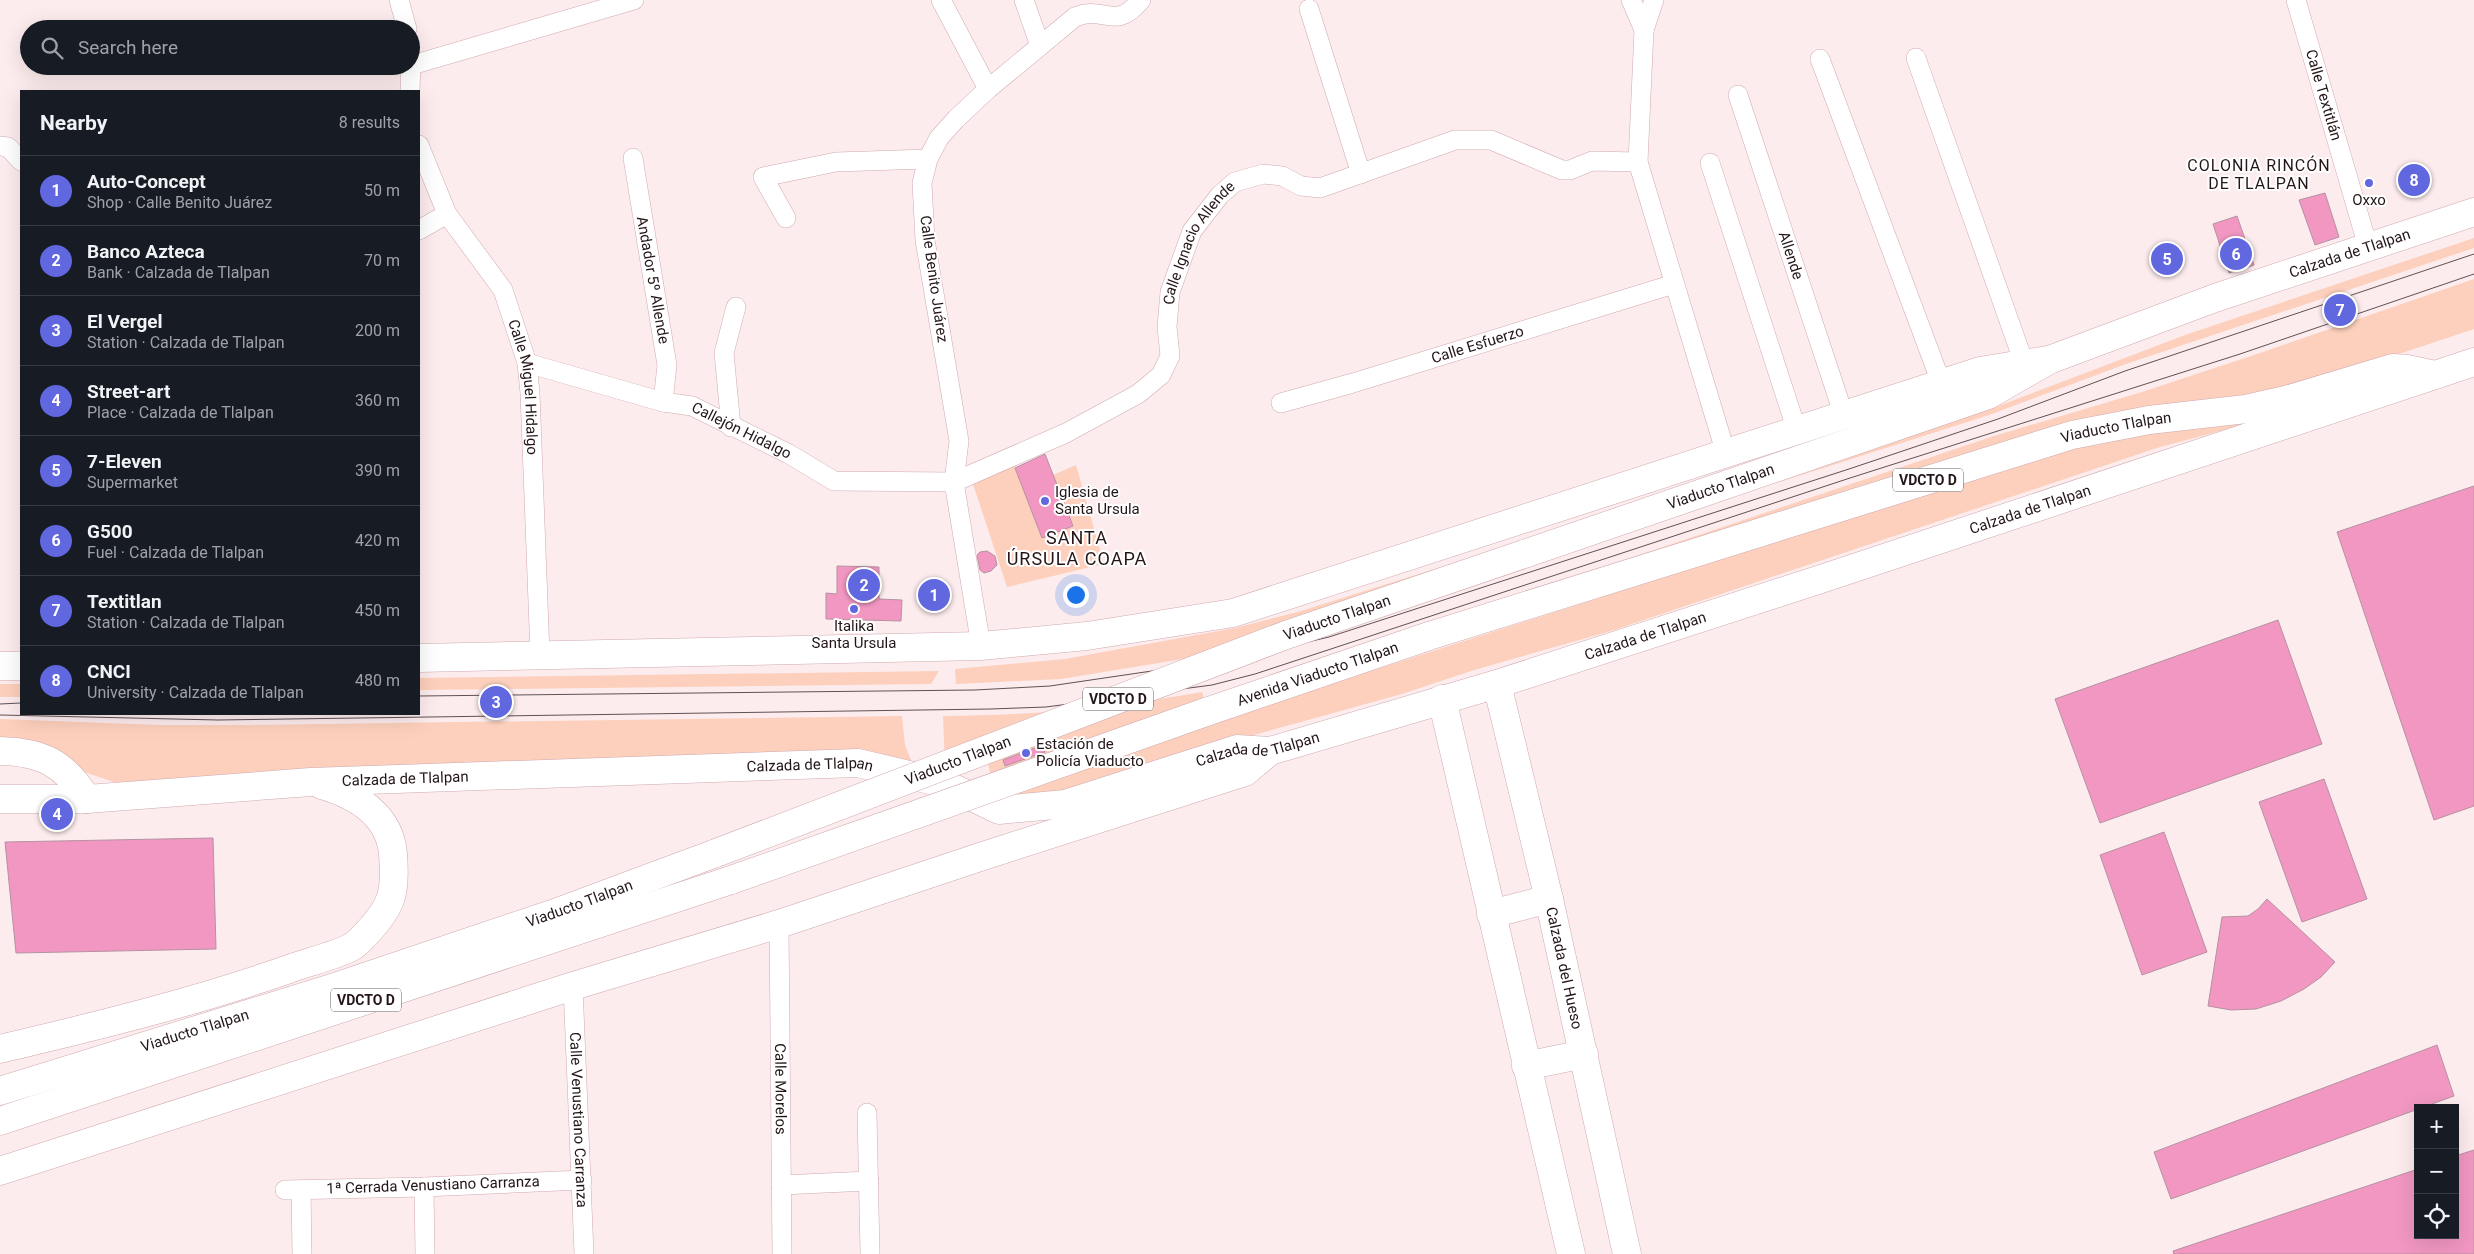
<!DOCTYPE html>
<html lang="en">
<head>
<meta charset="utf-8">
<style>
	body { margin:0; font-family:Roboto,sans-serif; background:#242831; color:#f1f3f6 }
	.controls { position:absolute; right:15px; bottom:15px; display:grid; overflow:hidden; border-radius:0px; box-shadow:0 5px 20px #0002 }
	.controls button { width:45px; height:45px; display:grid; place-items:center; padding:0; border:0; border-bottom:1px solid #363941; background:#171b24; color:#f1f3f6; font:25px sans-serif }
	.you { position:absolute; left:1075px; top:594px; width:18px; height:18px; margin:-12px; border:4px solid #fff; border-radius:50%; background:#1a73e8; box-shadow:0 0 0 8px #1a73e833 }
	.badge { display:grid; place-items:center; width:32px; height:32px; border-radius:50%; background:#6167df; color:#fff; font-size:16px; font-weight:700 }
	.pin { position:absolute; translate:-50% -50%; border:2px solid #fff; box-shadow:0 1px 5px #0006 }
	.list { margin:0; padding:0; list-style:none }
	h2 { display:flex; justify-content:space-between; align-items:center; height:65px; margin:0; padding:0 20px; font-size:21px }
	h2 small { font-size:16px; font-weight:400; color:#9ea1a6 }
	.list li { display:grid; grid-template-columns:32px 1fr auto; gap:15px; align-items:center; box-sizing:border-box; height:70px; padding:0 20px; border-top:1px solid #363941 }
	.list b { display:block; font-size:19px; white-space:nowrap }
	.list p { margin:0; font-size:16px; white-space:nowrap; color:#9ea1a6 }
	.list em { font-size:16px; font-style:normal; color:#9ea1a6 }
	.icon { flex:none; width:28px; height:28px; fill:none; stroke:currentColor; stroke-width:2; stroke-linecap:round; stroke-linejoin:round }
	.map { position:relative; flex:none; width:2474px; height:1254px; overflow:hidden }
	.search { position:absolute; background:#171b24; box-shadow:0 5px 20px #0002; left:20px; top:20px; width:400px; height:55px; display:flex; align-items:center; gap:12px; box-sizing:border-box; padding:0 18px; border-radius:28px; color:#9ea1a6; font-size:19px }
	.panel { position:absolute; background:#171b24; box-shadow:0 5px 20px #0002; left:20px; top:90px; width:400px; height:625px; border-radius:0px }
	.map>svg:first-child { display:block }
</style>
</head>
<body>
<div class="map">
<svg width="2474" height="1254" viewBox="0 0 2474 1254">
	<rect width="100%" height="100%" fill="#fdecee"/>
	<path fill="#fcd0bc" d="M2474,238V248L2126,364L1989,415L1773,484L2001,405L2185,335Z
		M2474,279V329L2378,361L2266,393L2058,425L1526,593L1994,436L2142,392L2263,352Z
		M2297,410L2157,448L1611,631L1471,671L1402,694L1236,740L1082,787L1041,796L995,795L986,754L945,762L943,716C1030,716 1116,707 1202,692L1211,722L1946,487L2100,441L2221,424Z
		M1013,462L1042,538L1053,475L1076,465L1104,564L1007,587L971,478Z
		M1457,562L1528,566L1350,625L1238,650L1061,679L956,684L955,669L1065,659L1235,628L1301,611Z
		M939,671L931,684L419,690V678Z
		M0,684H21V697H0Z
		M902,716L905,745L913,765L114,782L0,744V719L160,725H245Z"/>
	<path fill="#f197c2" stroke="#b592a1" d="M2325,193L2339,237L2315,245L2299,200Z
		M2237,216L2254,265L2229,273L2213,224Z
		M1045,454L1073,526L1042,538L1015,468Z
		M2474,486V806L2434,820L2337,532Z
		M987,551L995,556L997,565L991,571L984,573L980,570L977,555L980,552Z
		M837,566L879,567V599L902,600L901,621L826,619V593L837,594Z
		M2278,620L2322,744L2100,823L2055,699Z
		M1043,745L1045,752L1005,766L1003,760Z
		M2324,779L2367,899L2302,922L2259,802Z
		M2164,832L2207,952L2142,975L2100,855Z
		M213,838L216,949L16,953L5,842Z
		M2267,899L2335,962L2321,977L2304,989L2281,1001L2256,1009L2231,1010L2208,1006L2222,917L2248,916L2258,909Z
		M2437,1045L2454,1096L2171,1199L2154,1152Z
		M2474,1150V1254H2174L2173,1251L2418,1169V1235H2455V1156Z"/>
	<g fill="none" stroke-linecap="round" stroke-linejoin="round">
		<defs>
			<g id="street">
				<path d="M399,0L407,29"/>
				<path d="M941,0L988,89"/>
				<path d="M1024,0L1040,46"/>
				<path d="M1631,0L1644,30"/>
				<path d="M1654,0L1644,30L1638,162L1726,454"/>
				<path id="s1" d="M2296,0L2368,247"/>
				<path d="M1309,9L1361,174"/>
				<path d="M1916,58L2024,363"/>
				<path d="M1820,59L1942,385"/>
				<path d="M412,65L634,0"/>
				<path d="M410,91L411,62"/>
				<path id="s2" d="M1738,95L1844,416"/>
				<path id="s3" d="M419,145L447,214L503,290L527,363L530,393L540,654"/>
				<path d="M0,146L8,147L21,161"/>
				<path d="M633,158L667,365L663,402"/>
				<path d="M1710,163L1797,431"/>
				<path d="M786,218L763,177L836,162L928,159"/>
				<path d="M419,230L447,214"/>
				<path id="s4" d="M527,363L663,402L692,406L789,454L834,481L954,482L1066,433L1138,394L1161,375L1170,356L1167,327L1170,292L1192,231L1220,195L1235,182L1263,174L1282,176L1301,186L1320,188L1455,140H1491L1562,170H1570L1592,161L1638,162"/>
				<path id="s5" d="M1281,403L1353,383L1674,284"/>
				<path d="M731,427L724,353L736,307"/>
				<path d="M981,646L954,482L959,441L925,240L922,183L928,159L939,138L956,119L988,89L1075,17C1105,4 1113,33 1141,0"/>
				<path id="s6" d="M779,924L782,1254"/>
				<path id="s7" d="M573,986L584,1254"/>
				<path d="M867,1113L870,1254"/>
				<path d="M781,1185L869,1181"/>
				<path d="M424,1187L425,1254"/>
				<path d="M285,1190L424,1187L582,1180"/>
				<path d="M301,1190L302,1254"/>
			</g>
			<g id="secondary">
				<path d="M419,658L981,646L1087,636L1233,613L1980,371L2048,360"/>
				<path d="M0,666H21"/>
				<path id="s8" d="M1497,684L1549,899L1627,1254"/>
				<path d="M1442,699L1571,1254"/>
				<path d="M0,751C42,752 64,763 87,799"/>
				<path id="s9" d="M0,799H87L311,782L858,763L943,783L999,810L1065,804L1237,749L1270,751L1497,684L1821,579L2435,375"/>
				<path d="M1491,914L1549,899"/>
				<path d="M0,1049C97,1026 195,1002 289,969C305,963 341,954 353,946C358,943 363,937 367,933C393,905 396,892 393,854C390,815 356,795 322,785"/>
				<path d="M1526,1066L1584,1054"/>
				<path d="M0,1171L573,986L779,924L986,855L1245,772L1270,751"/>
			</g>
			<g id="highway">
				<path id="s10" d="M1524,554L1988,395L2049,360L2215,298L2474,212"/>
				<path id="s11" d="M1206,712L1429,636L2072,435L2149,420L2246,409L2286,400L2393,368L2407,369L2435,375L2474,362"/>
				<path id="s12" d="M0,1091L335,987L552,914L716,853"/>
				<path d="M0,1121L731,880"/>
			</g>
		</defs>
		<use href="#street" stroke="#d0a9af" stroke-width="20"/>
		<use href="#secondary" stroke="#d0a9af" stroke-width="29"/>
		<use href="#highway" stroke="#d0a9af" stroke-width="29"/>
		<use href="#street" stroke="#fff" stroke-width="19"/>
		<use href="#secondary" stroke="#fff" stroke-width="28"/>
		<use href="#highway" stroke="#fff" stroke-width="28"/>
		<path stroke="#605153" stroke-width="1" d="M419,696L975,690L1050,686L1240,658L1329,637L1849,469L1998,419L2125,371L2474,254
			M0,704L21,703
			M0,715L218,720L991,709L1046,707L1212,685L1255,674L1850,478L2240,354L2474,274"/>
		<defs>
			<g id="highway-bridge">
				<path id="s13" d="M716,853L1286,635L1524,554"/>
				<path d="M731,880L1206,712"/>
			</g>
		</defs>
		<use href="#highway-bridge" stroke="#d0a9af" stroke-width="29" stroke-linecap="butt"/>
		<use href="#highway-bridge" stroke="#fff" stroke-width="28"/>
	</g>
	<g fill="#6167df" stroke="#fff" stroke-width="2">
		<circle cx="2369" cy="183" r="5"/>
		<circle cx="1045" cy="501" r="5"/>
		<circle cx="854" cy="609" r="5"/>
		<circle cx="1026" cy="753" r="5"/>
	</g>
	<g text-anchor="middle" stroke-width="4" stroke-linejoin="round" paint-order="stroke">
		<g fill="#fff" stroke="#665c5d" stroke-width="1">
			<rect x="1893" y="468.5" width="70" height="23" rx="4"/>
			<rect x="1083" y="687.5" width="70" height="23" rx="4"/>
			<rect x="331" y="988.5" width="70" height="23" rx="4"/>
		</g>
		<g font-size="14" font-weight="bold" fill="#241618">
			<text x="1928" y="485">VDCTO D</text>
			<text x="1118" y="704">VDCTO D</text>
			<text x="366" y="1005">VDCTO D</text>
		</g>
		<g font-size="15" fill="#241618" stroke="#fff">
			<text dy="5" stroke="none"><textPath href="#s1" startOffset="99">Calle Textitlán</textPath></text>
			<text dy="5" stroke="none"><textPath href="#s4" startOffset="828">Calle Ignacio Allende</textPath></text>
			<text dy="5" stroke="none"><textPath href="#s10" startOffset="880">Calzada de Tlalpan</textPath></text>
			<text dy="5" stroke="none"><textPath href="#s2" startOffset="169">Allende</textPath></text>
			<text transform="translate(934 279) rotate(82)" y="5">Calle Benito Juárez</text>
			<text transform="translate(653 280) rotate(80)" y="5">Andador 5º Allende</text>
			<text dy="5" stroke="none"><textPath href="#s5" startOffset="205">Calle Esfuerzo</textPath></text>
			<text dy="5" stroke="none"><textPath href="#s3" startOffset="269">Calle Miguel Hidalgo</textPath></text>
			<text dy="5" stroke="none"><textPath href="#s11" startOffset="954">Viaducto Tlalpan</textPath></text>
			<text dy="5" stroke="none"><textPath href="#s4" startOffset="226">Callejón Hidalgo</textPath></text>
			<text dy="5" stroke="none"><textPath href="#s10" startOffset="208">Viaducto Tlalpan</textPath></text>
			<text dy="5" stroke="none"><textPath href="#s9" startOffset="2086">Calzada de Tlalpan</textPath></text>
			<text dy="5" stroke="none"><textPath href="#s13" startOffset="664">Viaducto Tlalpan</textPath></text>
			<text dy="5" stroke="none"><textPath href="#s9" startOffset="1681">Calzada de Tlalpan</textPath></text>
			<text dy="5" stroke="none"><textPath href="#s11" startOffset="118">Avenida Viaducto Tlalpan</textPath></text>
			<text dy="5" stroke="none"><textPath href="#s9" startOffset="1276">Calzada de Tlalpan</textPath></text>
			<text dy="5" stroke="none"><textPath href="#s13" startOffset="259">Viaducto Tlalpan</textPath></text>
			<text dy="5" stroke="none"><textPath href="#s9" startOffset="811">Calzada de Tlalpan</textPath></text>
			<text dy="5" stroke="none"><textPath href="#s9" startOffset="406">Calzada de Tlalpan</textPath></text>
			<text dy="5" stroke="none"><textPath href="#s12" startOffset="609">Viaducto Tlalpan</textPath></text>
			<text dy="5" stroke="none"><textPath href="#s8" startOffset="292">Calzada del Hueso</textPath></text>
			<text dy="5" stroke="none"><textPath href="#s12" startOffset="204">Viaducto Tlalpan</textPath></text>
			<text dy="5" stroke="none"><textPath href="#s6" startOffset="165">Calle Morelos</textPath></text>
			<text dy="5" stroke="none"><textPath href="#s7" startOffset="134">Calle Venustiano Carranza</textPath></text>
			<text transform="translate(433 1185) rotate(-2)" y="5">1ª Cerrada Venustiano Carranza</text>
		</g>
		<g font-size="15" fill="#241618" stroke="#fff">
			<text x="2369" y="205">Oxxo</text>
			<text x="1055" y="497" text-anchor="start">Iglesia de<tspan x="1055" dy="17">Santa Ursula</tspan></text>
			<text x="854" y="631">Italika<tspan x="854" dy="17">Santa Ursula</tspan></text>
			<text x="1036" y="749" text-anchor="start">Estación de<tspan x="1036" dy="17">Policía Viaducto</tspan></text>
		</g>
		<g font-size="16" letter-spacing="1" fill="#241618" stroke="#fff">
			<text x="2259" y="171">COLONIA RINCÓN<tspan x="2259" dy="18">DE TLALPAN</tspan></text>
		</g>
		<g font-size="18" letter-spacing="1" fill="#241618" stroke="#fff">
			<text x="1077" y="544">SANTA<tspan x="1077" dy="21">ÚRSULA COAPA</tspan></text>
		</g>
	</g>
</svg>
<div class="controls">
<button>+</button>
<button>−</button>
<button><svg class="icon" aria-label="locate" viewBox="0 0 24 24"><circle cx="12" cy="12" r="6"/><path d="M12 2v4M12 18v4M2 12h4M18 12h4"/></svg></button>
</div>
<div class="you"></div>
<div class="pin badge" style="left:934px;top:595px">1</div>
<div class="pin badge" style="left:864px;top:585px">2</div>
<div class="pin badge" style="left:496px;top:702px">3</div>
<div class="pin badge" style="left:57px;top:814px">4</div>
<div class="pin badge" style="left:2167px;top:259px">5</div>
<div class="pin badge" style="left:2236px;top:254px">6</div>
<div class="pin badge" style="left:2340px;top:310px">7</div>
<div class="pin badge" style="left:2414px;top:180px">8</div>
<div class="search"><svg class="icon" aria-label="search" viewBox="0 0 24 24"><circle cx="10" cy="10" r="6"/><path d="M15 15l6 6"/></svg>Search here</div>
<section class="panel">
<h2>Nearby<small>8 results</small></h2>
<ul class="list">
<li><span class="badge">1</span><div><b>Auto-Concept</b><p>Shop · Calle Benito Juárez</p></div><em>50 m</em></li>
<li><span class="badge">2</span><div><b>Banco Azteca</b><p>Bank · Calzada de Tlalpan</p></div><em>70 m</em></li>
<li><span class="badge">3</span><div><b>El Vergel</b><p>Station · Calzada de Tlalpan</p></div><em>200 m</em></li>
<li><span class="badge">4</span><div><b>Street-art</b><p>Place · Calzada de Tlalpan</p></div><em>360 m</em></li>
<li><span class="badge">5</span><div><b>7-Eleven</b><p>Supermarket</p></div><em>390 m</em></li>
<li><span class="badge">6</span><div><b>G500</b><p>Fuel · Calzada de Tlalpan</p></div><em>420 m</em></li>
<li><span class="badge">7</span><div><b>Textitlan</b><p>Station · Calzada de Tlalpan</p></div><em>450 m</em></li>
<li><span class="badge">8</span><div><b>CNCI</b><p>University · Calzada de Tlalpan</p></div><em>480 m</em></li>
</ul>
</section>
</div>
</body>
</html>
